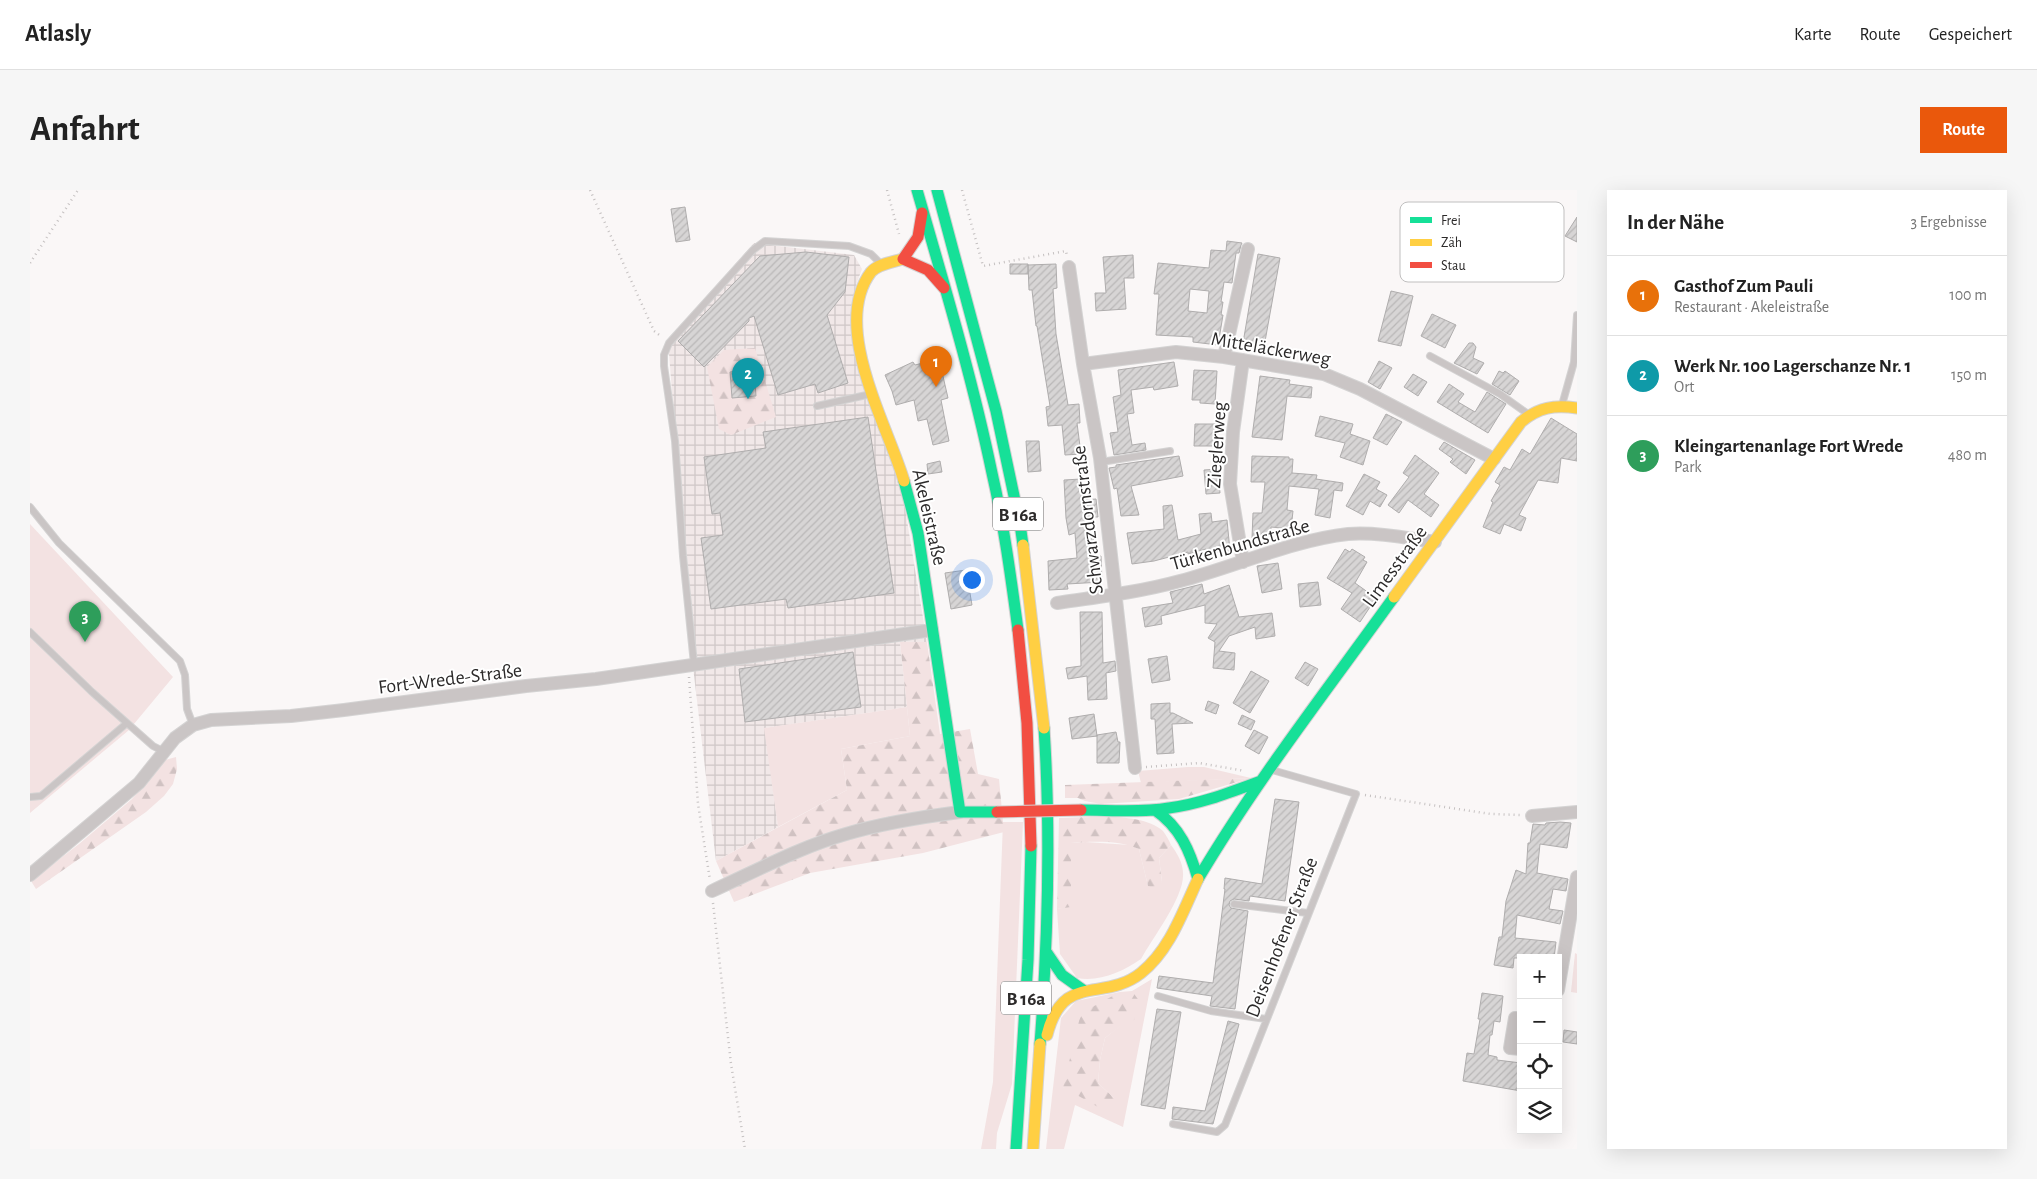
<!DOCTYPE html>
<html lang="de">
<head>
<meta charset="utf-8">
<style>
	body { margin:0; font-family:"Alegreya Sans",sans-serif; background:#f6f6f6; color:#222 }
	.controls { position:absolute; right:15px; bottom:15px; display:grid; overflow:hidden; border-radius:0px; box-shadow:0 5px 20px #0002 }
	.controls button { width:45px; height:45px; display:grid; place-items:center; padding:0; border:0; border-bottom:1px solid #e0e0e0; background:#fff; color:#222; font:25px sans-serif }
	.you { position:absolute; left:941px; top:389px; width:18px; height:18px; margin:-12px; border:4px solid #fff; border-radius:50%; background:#1a73e8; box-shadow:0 0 0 8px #1a73e833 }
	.badge { display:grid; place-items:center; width:32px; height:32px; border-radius:50%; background:#ea580c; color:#fff; font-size:16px; font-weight:700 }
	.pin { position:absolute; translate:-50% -41px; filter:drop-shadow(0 1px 2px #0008) }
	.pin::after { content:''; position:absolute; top:26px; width:18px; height:15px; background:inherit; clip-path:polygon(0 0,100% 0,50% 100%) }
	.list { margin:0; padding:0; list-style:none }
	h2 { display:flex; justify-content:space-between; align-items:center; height:65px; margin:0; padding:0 20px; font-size:21px }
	h2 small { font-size:16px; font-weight:400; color:#767676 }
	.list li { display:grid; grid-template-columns:32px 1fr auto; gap:15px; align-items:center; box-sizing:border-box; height:80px; padding:0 20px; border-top:1px solid #e0e0e0 }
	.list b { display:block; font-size:19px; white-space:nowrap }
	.list p { margin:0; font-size:16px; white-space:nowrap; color:#767676 }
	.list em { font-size:16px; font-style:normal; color:#767676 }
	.icon { flex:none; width:28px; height:28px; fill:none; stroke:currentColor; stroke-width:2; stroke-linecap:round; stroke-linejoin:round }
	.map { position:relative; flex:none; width:1547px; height:959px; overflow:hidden; border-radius:0px }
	header { display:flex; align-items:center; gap:30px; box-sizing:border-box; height:70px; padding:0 25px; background:#fff; border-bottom:1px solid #e0e0e0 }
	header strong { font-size:24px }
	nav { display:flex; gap:28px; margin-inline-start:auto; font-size:18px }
	.intro { display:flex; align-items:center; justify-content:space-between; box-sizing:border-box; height:120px; padding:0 30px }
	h1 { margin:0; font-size:35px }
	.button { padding:12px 22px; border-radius:0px; background:#ea580c; color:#fff; font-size:18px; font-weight:700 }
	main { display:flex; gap:30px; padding:0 30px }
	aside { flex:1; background:#fff; border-radius:0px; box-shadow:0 5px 20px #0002 }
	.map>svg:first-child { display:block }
</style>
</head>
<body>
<header>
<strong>Atlasly</strong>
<nav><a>Karte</a><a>Route</a><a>Gespeichert</a></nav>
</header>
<div class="intro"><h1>Anfahrt</h1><a class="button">Route</a></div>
<main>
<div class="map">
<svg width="1547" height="959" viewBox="0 0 1547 959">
	<defs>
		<pattern id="industrial-grid" width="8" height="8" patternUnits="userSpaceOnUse" patternTransform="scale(1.25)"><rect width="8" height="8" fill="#f1e8e8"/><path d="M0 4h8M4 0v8" fill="none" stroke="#cfc7c7"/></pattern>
		<pattern id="forest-firs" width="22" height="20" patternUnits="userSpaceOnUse" patternTransform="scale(1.25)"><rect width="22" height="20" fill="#f3e2e2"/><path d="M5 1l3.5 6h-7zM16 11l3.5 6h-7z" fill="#d0c2c2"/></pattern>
		<pattern id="building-hatch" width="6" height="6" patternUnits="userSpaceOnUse" patternTransform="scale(1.25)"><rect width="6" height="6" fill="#d7d5d5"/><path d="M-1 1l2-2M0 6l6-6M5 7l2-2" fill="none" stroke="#b9b7b7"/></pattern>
	</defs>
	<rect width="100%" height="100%" fill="#faf7f7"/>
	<path fill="url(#industrial-grid)" d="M724,53L824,65L832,79L826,95L821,124L872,300L897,452H870L877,517L735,538L748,637L686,671L663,477L638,150Z"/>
	<path fill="#f3e2e2" d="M0,334L143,487L99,540L0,623Z
		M877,517L880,546L811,559L817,600L748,637L734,538Z
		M1158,577H1174L1221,588L1111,593L1108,581Z
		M973,632H993L982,894L967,943L966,959H951L963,892Z
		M1055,652L1100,655L1109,659L1118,696L1132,692L1129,668L1141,655C1147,663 1153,673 1153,683C1155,706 1123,747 1111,769C1092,782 1070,792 1047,788L1030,764L1027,719L1041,716V653Z
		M1545,763L1547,764V803L1541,802Z
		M1122,789L1093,937L1045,915L1034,959H1016L1031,828L1046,811L1090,802L1033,897L1084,908L1068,893L1070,870L1075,848L1096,831L1102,801Z"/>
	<path fill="url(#forest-firs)" d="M725,158L746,227L701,245L689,239L677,177L694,160Z
		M870,452H897L910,544L940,539L948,584L969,589L974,642L893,663L780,683L704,712L686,671L817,600L811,559L880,546Z
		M146,567L147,579L143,594L134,606L116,622L6,699L1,691L49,654L102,609L135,570Z
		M1221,588L1149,609L1071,614L1055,611L1048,608H1035V595Z
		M1029,628C1058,628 1110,621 1133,641C1136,645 1139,650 1141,655L1129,668L1132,692L1129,697L1123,698L1118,696L1109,659C1090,650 1062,651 1041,653V717L1027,719Z
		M1102,801L1110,812L1104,830L1096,832L1075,848L1070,870L1068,893L1084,908V916L1080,924L1033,897L1051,823L1090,802Z"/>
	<path fill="url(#building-hatch)" stroke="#afadad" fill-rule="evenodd" d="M655,17L660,50L646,52L641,19Z
		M1547,27V52L1535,46Z
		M1197,51L1212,53L1211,55L1209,63H1206L1202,93L1194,92L1191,112H1193L1191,125H1193L1188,155L1163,152V147L1126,145L1129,104H1124L1128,73L1179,78L1181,60L1196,61ZM1160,99L1179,101L1177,123L1158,121Z
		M776,62L819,67L815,102L797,125L818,193L788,203L785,194L748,205L724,126L719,128V131L674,177L648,151L730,66Z
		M1228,64L1250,68L1234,157L1213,153Z
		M1103,65L1104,88H1094L1096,119L1066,121L1065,103H1076L1073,67Z
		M980,74H998V84H980Z
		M1026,74L1027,98L1023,99L1026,144L1038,215L1049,214L1050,233H1047L1051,264L1035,265L1032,235L1018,236L1016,217L1020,216L1007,136H1006L1002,100H999L998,75Z
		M1361,101L1383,106L1371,156L1348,151Z
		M1402,124L1426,135L1415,158L1391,146Z
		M1439,153H1443L1446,157L1443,168L1454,173L1447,184L1424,173Z
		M909,169L918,208L911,210L919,251L903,255L897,229L888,231L884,210L866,215L862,201L855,185L883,172L885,175Z
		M1349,171L1362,178L1350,199L1338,192Z
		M1144,172L1148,196L1124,200L1123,197L1101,200L1104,223L1097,224L1102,255L1115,253L1116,260L1084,265L1080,243L1088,242L1083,207L1091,205L1088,180Z
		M724,179L726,206L702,208L700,182Z
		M1164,180L1187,181L1185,214L1170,213V210H1162Z
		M1469,181L1473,183L1475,181L1489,191L1480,205L1462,194Z
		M1383,184L1397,192L1388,206L1374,197Z
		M1230,186L1260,190L1259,194L1282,197L1281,208L1257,206L1252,250L1222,247Z
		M1419,194L1434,204L1428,212L1445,222L1457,202L1476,214L1458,243L1407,212Z
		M1356,224L1372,232L1357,255L1343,248Z
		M1290,226L1323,234L1320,244L1340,251L1333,275L1310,267L1315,253L1285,246Z
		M838,227L864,403L758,418L756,409L681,419L671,348L693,345L690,323L682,324L674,267L736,258L733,242Z
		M1521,228L1547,244V271L1531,268L1528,293L1508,290L1489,325L1496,328L1491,341L1474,334L1470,344L1453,337L1463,312L1461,311L1470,295L1465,292L1474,277L1480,280L1492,259L1500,264Z
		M1165,234H1187V256H1164Z
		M996,251H1009L1011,281L998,282Z
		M1414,252L1445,270L1436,284L1420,272L1423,269L1409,259Z
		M1385,265L1409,283L1394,304L1409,315L1401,327L1378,310L1369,323L1358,315L1379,287L1373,283Z
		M1149,266L1153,286L1101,296L1109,325L1091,326L1087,298L1084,299L1079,278L1086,277V275Z
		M1222,266L1259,267V269H1263L1262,283L1287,285L1286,289L1313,293L1312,301L1304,300L1300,328L1285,325L1289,299L1259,296L1257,320L1263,321L1261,339L1241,337L1240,349L1222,348L1223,323H1232L1235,292H1221Z
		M910,271L912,282L898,284L897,274Z
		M1188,279L1190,303L1176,304L1174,280Z
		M1334,284L1350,292L1346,299L1357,305L1350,317L1340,311L1333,325L1316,316Z
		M1051,289L1053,310L1066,309L1068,327H1054L1058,347L1063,346L1066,367L1071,366L1072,392L1037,394L1038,399L1019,400L1018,371L1047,368L1045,343L1039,345L1036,328L1034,290Z
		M1142,315L1148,350L1171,344L1169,324L1181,323L1182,332L1197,330L1200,361L1177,363L1176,359L1158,364V362L1124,371L1102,374L1097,343L1134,339L1133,316Z
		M1315,359L1320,362L1322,359L1335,367L1333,370L1337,372L1325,393L1346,408L1330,432L1311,419L1322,403L1297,388Z
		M1248,373L1252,399L1232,403L1227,376Z
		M936,380L942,415L921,419L915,383Z
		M1288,392L1291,415L1270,417L1268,394Z
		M1172,394L1174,404L1199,395L1209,427L1242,423L1245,446L1226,449L1225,437L1199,446L1189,461L1205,463L1204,480L1183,478L1185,452L1178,448L1187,434L1175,433V415L1131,426L1132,434L1115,437L1112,418L1143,413L1140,402Z
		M1050,422H1072L1073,473L1085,471L1086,481L1076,483L1077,509L1058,510L1057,486L1038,489L1036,478L1051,476Z
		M823,462L831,517L715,532L709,479Z
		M1137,466L1140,490L1122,493L1118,469Z
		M1275,472L1288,479L1278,496L1265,488Z
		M1221,481L1239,491L1220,523L1203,513Z
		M1178,511L1189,515L1186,524L1175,520Z
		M1140,513V523H1143L1163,533L1142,534L1144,563L1127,564L1125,529H1121V514Z
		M1064,524L1067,546L1042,549L1039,528Z
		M1212,525L1225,531L1221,540L1208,534Z
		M1224,540L1238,547L1229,564L1215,556Z
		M1086,542L1088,552H1090L1089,573H1067V545Z
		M1245,609L1269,612L1255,711L1220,706L1219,711L1204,709L1200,711L1199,715L1201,718L1218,721L1205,819L1180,816L1182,806L1127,798L1129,786L1183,793L1195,699H1194L1195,688L1232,694Z
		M1530,632L1541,633L1537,658L1510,654L1507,683L1538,689L1536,701L1523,699L1519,719L1533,721L1530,734L1487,725L1485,748L1526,752L1524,768H1484L1483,778L1464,775L1469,747H1472L1476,711L1486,680L1496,684L1498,653H1500L1503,634L1515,635L1516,633Z
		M1452,803L1473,806L1470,832L1464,831L1462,845H1460L1458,865L1467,867V870L1491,873V901L1433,891L1437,863L1444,864L1450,829H1448Z
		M1127,819L1151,822L1135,919L1111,915Z
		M1198,831L1209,834L1183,934L1142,929L1143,917L1175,921Z
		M1534,840L1547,842V854L1533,852Z"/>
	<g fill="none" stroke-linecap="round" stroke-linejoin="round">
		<defs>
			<path id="lane" d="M1400,166L1470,204L1498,224
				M1532,215L1544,172L1547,125
				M787,216L841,204
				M1071,272L1140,261
				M0,317L29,353L150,471L155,485L157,519L163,535
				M0,442L62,502L123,556L135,562
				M664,474L653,366L645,251L634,176V165L639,153L723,60L735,51L819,56L841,64L851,74
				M0,607L11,606L97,533
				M1204,714L1278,723
				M1128,806L1181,821L1236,829
				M1143,934L1187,942L1195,935L1326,604L1242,580"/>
			<path id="street" d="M1039,77L1053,174L1070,268L1105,578
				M1194,167L1218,59
				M1213,170L1203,242L1200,294L1213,372
				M1053,174L1146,162L1194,167L1294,184L1330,199L1464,269
				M1027,413C1068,407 1110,402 1150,391C1204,377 1263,350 1318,344C1347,342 1377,348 1405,352
				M1502,626L1547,622
				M0,685L109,593L145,548L163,535L181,530L261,526L314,520L496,496L566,489L902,440
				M682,701C726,681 770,657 816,644C853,633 891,627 930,622
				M1528,800L1547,687
				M1491,829L1485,828L1480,858L1491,859"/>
			<path id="fast" d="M887,0C914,94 942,187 962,283C974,335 981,388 988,440
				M907,0L966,221L990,334L993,355
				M874,291L888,343L930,622H967
				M1051,620C1080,620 1110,623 1139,618C1171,614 1201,602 1231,591
				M1125,620C1150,637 1160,661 1168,689
				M1168,689C1226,591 1297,500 1364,407
				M1017,763L1032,785L1053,800
				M1010,854C1018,749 1021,644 1014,538
				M986,959L998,770L1001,656"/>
			<path id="slow" d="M873,69C863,72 848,74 841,82C800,136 858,236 874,291
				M993,355L1014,538
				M1364,407L1491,232C1509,217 1524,215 1547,218
				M1017,845C1033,781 1073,813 1111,783C1140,760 1153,721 1168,689
				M1003,959L1010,854"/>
			<path id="jam" d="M892,23L888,47L873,69L898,80L914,98
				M988,440L997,533L1001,656"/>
		</defs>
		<use href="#lane" stroke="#d4d3d3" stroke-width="8"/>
		<use href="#street" stroke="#d4d3d3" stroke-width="14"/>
		<use href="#fast" stroke="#d4d3d3" stroke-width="13"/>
		<use href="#slow" stroke="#d4d3d3" stroke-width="13"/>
		<use href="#jam" stroke="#d4d3d3" stroke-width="13"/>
		<path stroke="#c5c1c1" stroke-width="2.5" stroke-dasharray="1 4" stroke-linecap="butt" d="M560,0L624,141L632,147
			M857,0L869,44
			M932,0L953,76L1036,61L1037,66
			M0,73L48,0
			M659,487L668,614L680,690
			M1116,577L1169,573L1215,581
			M1335,605L1461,624L1490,625
			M683,713L701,874L715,959"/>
		<use href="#lane" stroke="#cac5c5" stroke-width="6"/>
		<use href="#street" stroke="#cac5c5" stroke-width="12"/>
		<use href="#fast" stroke="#16e098" stroke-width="11"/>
		<use href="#slow" stroke="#ffcf43" stroke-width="11"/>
		<use href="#jam" stroke="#f24e42" stroke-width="11"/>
		<defs>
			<path id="jam-bridge" d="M967,622L1051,620"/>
		</defs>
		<use href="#jam-bridge" stroke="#d4d3d3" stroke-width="13" stroke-linecap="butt"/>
		<use href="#jam-bridge" stroke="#f24e42" stroke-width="11"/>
	</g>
	<g text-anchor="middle" stroke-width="4" stroke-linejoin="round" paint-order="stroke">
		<g fill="#fff" stroke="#6b6a6a" stroke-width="1">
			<rect x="963" y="307.5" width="50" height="33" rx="4"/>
			<rect x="971" y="791.5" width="50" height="33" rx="4"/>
		</g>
		<g font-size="19" font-weight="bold" fill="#2c2a2a">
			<text x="988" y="331">B 16a</text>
			<text x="996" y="815">B 16a</text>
		</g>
		<g font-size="20" fill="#2c2a2a" stroke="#fff">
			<text transform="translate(1241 158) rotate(10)" y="7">Mitteläckerweg</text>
			<text transform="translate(1186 255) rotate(-86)" y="7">Zieglerweg</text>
			<text transform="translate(900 327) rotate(77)" y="7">Akeleistraße</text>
			<text transform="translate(1057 330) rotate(-97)" y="7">Schwarzdornstraße</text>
			<text transform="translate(1210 354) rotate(-16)" y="7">Türkenbundstraße</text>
			<text transform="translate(1364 376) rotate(-54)" y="7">Limesstraße</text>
			<text transform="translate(420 488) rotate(-7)" y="7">Fort-Wrede-Straße</text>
			<text transform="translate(1251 747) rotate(-69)" y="7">Deisenhofener Straße</text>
		</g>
	</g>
	<rect x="1370" y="12" width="164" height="80" rx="8" fill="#fff" stroke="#c0bfbf" stroke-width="1"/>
	<rect x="1380" y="27" width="22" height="6" fill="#16e098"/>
	<rect x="1380" y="49" width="22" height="7" fill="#ffcf43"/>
	<rect x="1380" y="72" width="22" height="6" fill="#f24e42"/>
	<g font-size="14" fill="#2c2a2a">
		<text x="1411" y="35">Frei</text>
		<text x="1411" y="57">Zäh</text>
		<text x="1411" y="80">Stau</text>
	</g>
</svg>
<div class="controls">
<button>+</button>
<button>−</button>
<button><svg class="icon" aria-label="locate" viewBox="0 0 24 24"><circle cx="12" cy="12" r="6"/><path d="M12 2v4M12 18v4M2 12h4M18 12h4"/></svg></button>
<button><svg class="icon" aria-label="layers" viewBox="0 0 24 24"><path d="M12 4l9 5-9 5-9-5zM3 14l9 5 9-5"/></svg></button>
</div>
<div class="you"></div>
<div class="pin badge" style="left:906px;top:197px;background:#e8710a">1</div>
<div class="pin badge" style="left:718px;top:209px;background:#0f9aa8">2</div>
<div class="pin badge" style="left:55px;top:452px;background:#2e9e5b">3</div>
</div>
<aside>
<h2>In der Nähe<small>3 Ergebnisse</small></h2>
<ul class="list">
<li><span class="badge" style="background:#e8710a">1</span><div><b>Gasthof Zum Pauli</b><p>Restaurant · Akeleistraße</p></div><em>100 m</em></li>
<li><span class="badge" style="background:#0f9aa8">2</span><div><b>Werk Nr. 100 Lagerschanze Nr. 1</b><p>Ort</p></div><em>150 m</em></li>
<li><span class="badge" style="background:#2e9e5b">3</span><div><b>Kleingartenanlage Fort Wrede</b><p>Park</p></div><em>480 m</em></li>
</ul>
</aside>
</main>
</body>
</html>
